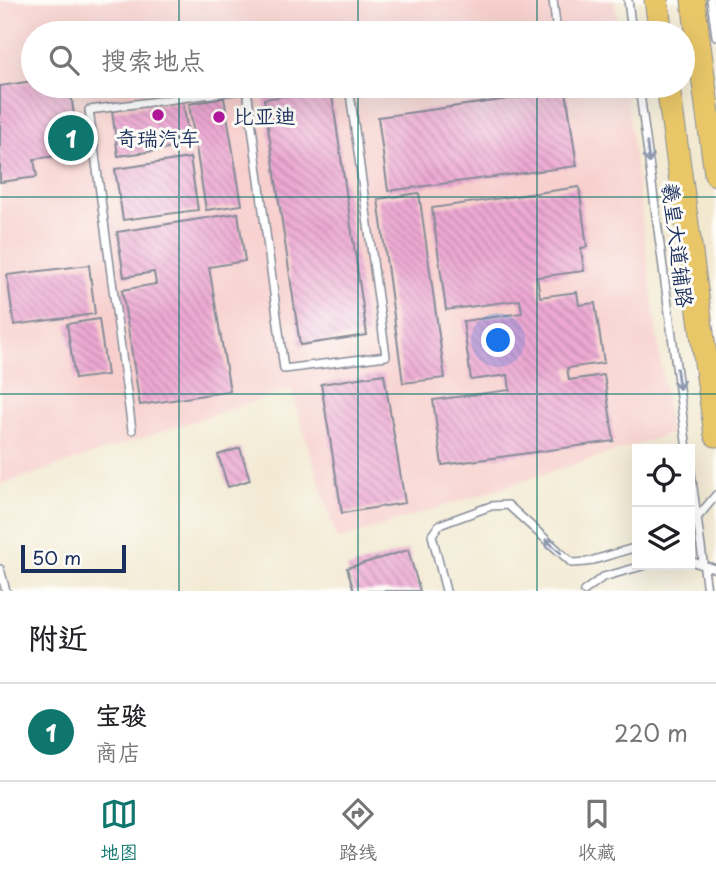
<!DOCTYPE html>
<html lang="zh">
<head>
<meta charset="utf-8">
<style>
	body { margin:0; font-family:"Playpen Sans","LXGW WenKai TC",sans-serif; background:#f2f2f2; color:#202124 }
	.controls { position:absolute; right:21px; bottom:21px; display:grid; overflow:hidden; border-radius:0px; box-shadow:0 7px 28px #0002 }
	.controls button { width:63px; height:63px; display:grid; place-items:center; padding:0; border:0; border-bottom:2px solid #e0e0e0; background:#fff; color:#202124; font:35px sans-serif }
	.scale { position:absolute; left:21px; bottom:18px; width:105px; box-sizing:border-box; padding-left:7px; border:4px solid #1b2f5e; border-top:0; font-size:19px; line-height:24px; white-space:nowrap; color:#1b2f5e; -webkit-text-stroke:5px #fdfcf7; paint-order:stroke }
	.you { position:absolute; left:499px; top:341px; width:24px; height:24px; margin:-18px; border:5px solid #fff; border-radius:50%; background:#1a73e8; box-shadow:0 0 0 10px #1a73e833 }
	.badge { display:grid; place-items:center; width:46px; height:46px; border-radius:50%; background:#0f766e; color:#fff; font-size:23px; font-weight:700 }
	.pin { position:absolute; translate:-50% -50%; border:4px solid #fff; box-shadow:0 2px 7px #0006 }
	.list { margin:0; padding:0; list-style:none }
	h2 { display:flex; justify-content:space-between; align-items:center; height:91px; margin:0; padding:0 28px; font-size:30px }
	h2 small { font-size:23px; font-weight:400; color:#757577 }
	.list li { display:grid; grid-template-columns:46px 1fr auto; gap:21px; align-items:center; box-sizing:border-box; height:98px; padding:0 28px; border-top:2px solid #e0e0e0 }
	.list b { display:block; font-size:26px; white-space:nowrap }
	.list p { margin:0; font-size:23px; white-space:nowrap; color:#757577 }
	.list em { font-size:23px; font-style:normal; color:#757577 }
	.icon { flex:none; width:38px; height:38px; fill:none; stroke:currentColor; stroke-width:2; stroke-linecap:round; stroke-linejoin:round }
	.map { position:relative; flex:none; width:716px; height:591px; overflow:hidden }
	.search { position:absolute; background:#fff; box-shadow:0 7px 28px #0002; left:21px; right:21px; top:21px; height:77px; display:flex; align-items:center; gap:18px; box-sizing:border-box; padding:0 24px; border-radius:38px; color:#757577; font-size:26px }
	.sheet { height:189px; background:#fff }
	nav { display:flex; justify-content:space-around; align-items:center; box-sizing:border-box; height:98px; border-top:2px solid #e0e0e0; background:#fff; font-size:19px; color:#757577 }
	nav a { display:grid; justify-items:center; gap:4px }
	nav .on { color:#0f766e }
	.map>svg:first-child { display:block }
</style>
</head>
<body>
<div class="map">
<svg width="716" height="591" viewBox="0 0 716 591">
	<defs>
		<pattern id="building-back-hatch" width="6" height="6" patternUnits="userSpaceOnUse" patternTransform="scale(1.75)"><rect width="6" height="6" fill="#eda8d2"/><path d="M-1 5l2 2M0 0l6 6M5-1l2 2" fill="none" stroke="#bf89ae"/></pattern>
	</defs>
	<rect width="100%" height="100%" fill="#fdfcf7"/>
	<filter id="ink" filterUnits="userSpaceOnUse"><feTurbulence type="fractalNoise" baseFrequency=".0143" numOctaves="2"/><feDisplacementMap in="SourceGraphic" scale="14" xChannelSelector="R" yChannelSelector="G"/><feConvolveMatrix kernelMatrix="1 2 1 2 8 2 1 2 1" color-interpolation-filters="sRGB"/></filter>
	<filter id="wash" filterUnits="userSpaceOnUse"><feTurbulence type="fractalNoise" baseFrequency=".00686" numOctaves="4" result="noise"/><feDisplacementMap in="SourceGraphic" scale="28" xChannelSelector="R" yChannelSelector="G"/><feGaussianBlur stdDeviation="1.57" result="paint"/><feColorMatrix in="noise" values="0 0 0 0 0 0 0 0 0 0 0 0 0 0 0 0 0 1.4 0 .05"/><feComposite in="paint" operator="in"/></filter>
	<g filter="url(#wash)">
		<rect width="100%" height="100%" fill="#f2e9d1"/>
		<path fill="#f7d0ce" d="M0,0H614L619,33H33V86H625L670,434L337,540L291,389L0,485Z"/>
		<g id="blocks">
			<path fill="url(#building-back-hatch)" d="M33,81V86H70L79,153L34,159L37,177L0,182V86Z
				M331,89L367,335L300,345L264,99Z
				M566,91L577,166L388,191L378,117Z
				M224,98L242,205L206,210L189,104Z
				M183,101L190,146L118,156L112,111Z
				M190,158L198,210L123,220L115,169Z
				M579,187L587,247L581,248L584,271L537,277L540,297L577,292L579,305L595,303L604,363L567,368L569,380L604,375L614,441L442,465L433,400L510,390L508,375L471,380L463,321L522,313L520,300L446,310L432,208Z
				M419,193L445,378L403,383L378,199Z
				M238,213L245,261L209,267L230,391L140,405L122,290L156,284L154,272L124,277L117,232Z
				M89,265L95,314L14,325L7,275Z
				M99,319L107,375L75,379L67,324Z
				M384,374L405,503L342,513L321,384Z
				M240,448L250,480L228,487L218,455Z
				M408,550L420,591H354L347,568Z"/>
		</g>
	</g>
	<g filter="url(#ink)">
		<use href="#blocks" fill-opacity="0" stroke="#868c98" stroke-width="2"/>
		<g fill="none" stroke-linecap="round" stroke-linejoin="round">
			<defs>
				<path id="lane" d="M553,0L557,33
					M628,0L632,33
					M711,0L716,36
					M639,86L687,449
					M247,89L284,369L386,356L349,86
					M132,430L89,110L273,86
					M690,466L707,591
					M690,523L697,518L716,495
					M690,561L716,569
					M0,569L6,591
					M446,591L432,535L439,525L491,506L508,505L572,563L587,562L637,547
					M584,591L603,577L646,565"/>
				<path id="primary" d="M656,0L661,33
					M693,0L716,174
					M668,86L716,435"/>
			</defs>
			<use href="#lane" stroke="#868c98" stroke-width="10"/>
			<use href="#primary" stroke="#868c98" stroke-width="25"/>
			<use href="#lane" stroke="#fff" stroke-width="7"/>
			<use href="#primary" stroke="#e9c769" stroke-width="23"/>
		</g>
		<defs><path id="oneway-shaft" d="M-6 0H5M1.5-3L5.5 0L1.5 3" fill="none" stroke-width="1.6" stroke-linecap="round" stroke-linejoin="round" transform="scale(1.75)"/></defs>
		<g stroke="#8d97ae">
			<use href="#oneway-shaft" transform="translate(648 153) rotate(83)"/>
			<use href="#oneway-shaft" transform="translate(678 379) rotate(82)"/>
			<use href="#oneway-shaft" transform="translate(553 546) rotate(-138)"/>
		</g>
	</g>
	<path fill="none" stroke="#0f766e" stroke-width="2" stroke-opacity="0.55" d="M179,0V33M358,0V33M537,0V33M179,86V591M358,86V591M537,86V591M0,197H716M0,394H716"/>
	<g fill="#b5179e" stroke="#fdfcf7" stroke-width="2.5">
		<circle cx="158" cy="115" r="7"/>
		<circle cx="219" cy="117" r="7"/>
	</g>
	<g text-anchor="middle" stroke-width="6" stroke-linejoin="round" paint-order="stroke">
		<g font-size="21" fill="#1b2f5e" stroke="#fdfcf7" text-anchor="start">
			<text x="233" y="124">比亚迪</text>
			<text x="158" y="146" text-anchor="middle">奇瑞汽车</text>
		</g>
		<g font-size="21" fill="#1b2f5e" stroke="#fdfcf7">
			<text transform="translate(677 245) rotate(83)" y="7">羲皇大道辅路</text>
		</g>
	</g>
</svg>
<div class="controls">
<button><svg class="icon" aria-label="locate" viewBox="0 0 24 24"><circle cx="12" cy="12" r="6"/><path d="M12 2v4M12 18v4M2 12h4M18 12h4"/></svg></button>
<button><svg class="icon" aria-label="layers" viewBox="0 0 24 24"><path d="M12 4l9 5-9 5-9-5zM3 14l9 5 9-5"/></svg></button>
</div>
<div class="scale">50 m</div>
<div class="you"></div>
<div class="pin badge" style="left:71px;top:138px">1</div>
<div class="search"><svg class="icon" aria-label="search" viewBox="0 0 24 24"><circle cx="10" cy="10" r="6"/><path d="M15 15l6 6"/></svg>搜索地点</div>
</div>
<section class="sheet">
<h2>附近<small></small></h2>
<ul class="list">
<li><span class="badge">1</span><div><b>宝骏</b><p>商店</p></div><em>220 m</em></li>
</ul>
</section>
<nav>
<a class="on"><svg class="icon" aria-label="map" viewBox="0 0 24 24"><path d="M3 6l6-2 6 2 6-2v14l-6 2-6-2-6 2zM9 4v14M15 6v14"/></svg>地图</a>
<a><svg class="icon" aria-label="directions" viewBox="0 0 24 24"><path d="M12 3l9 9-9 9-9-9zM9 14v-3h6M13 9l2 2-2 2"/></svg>路线</a>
<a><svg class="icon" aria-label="saved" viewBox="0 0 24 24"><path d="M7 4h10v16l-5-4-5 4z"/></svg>收藏</a>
</nav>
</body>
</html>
